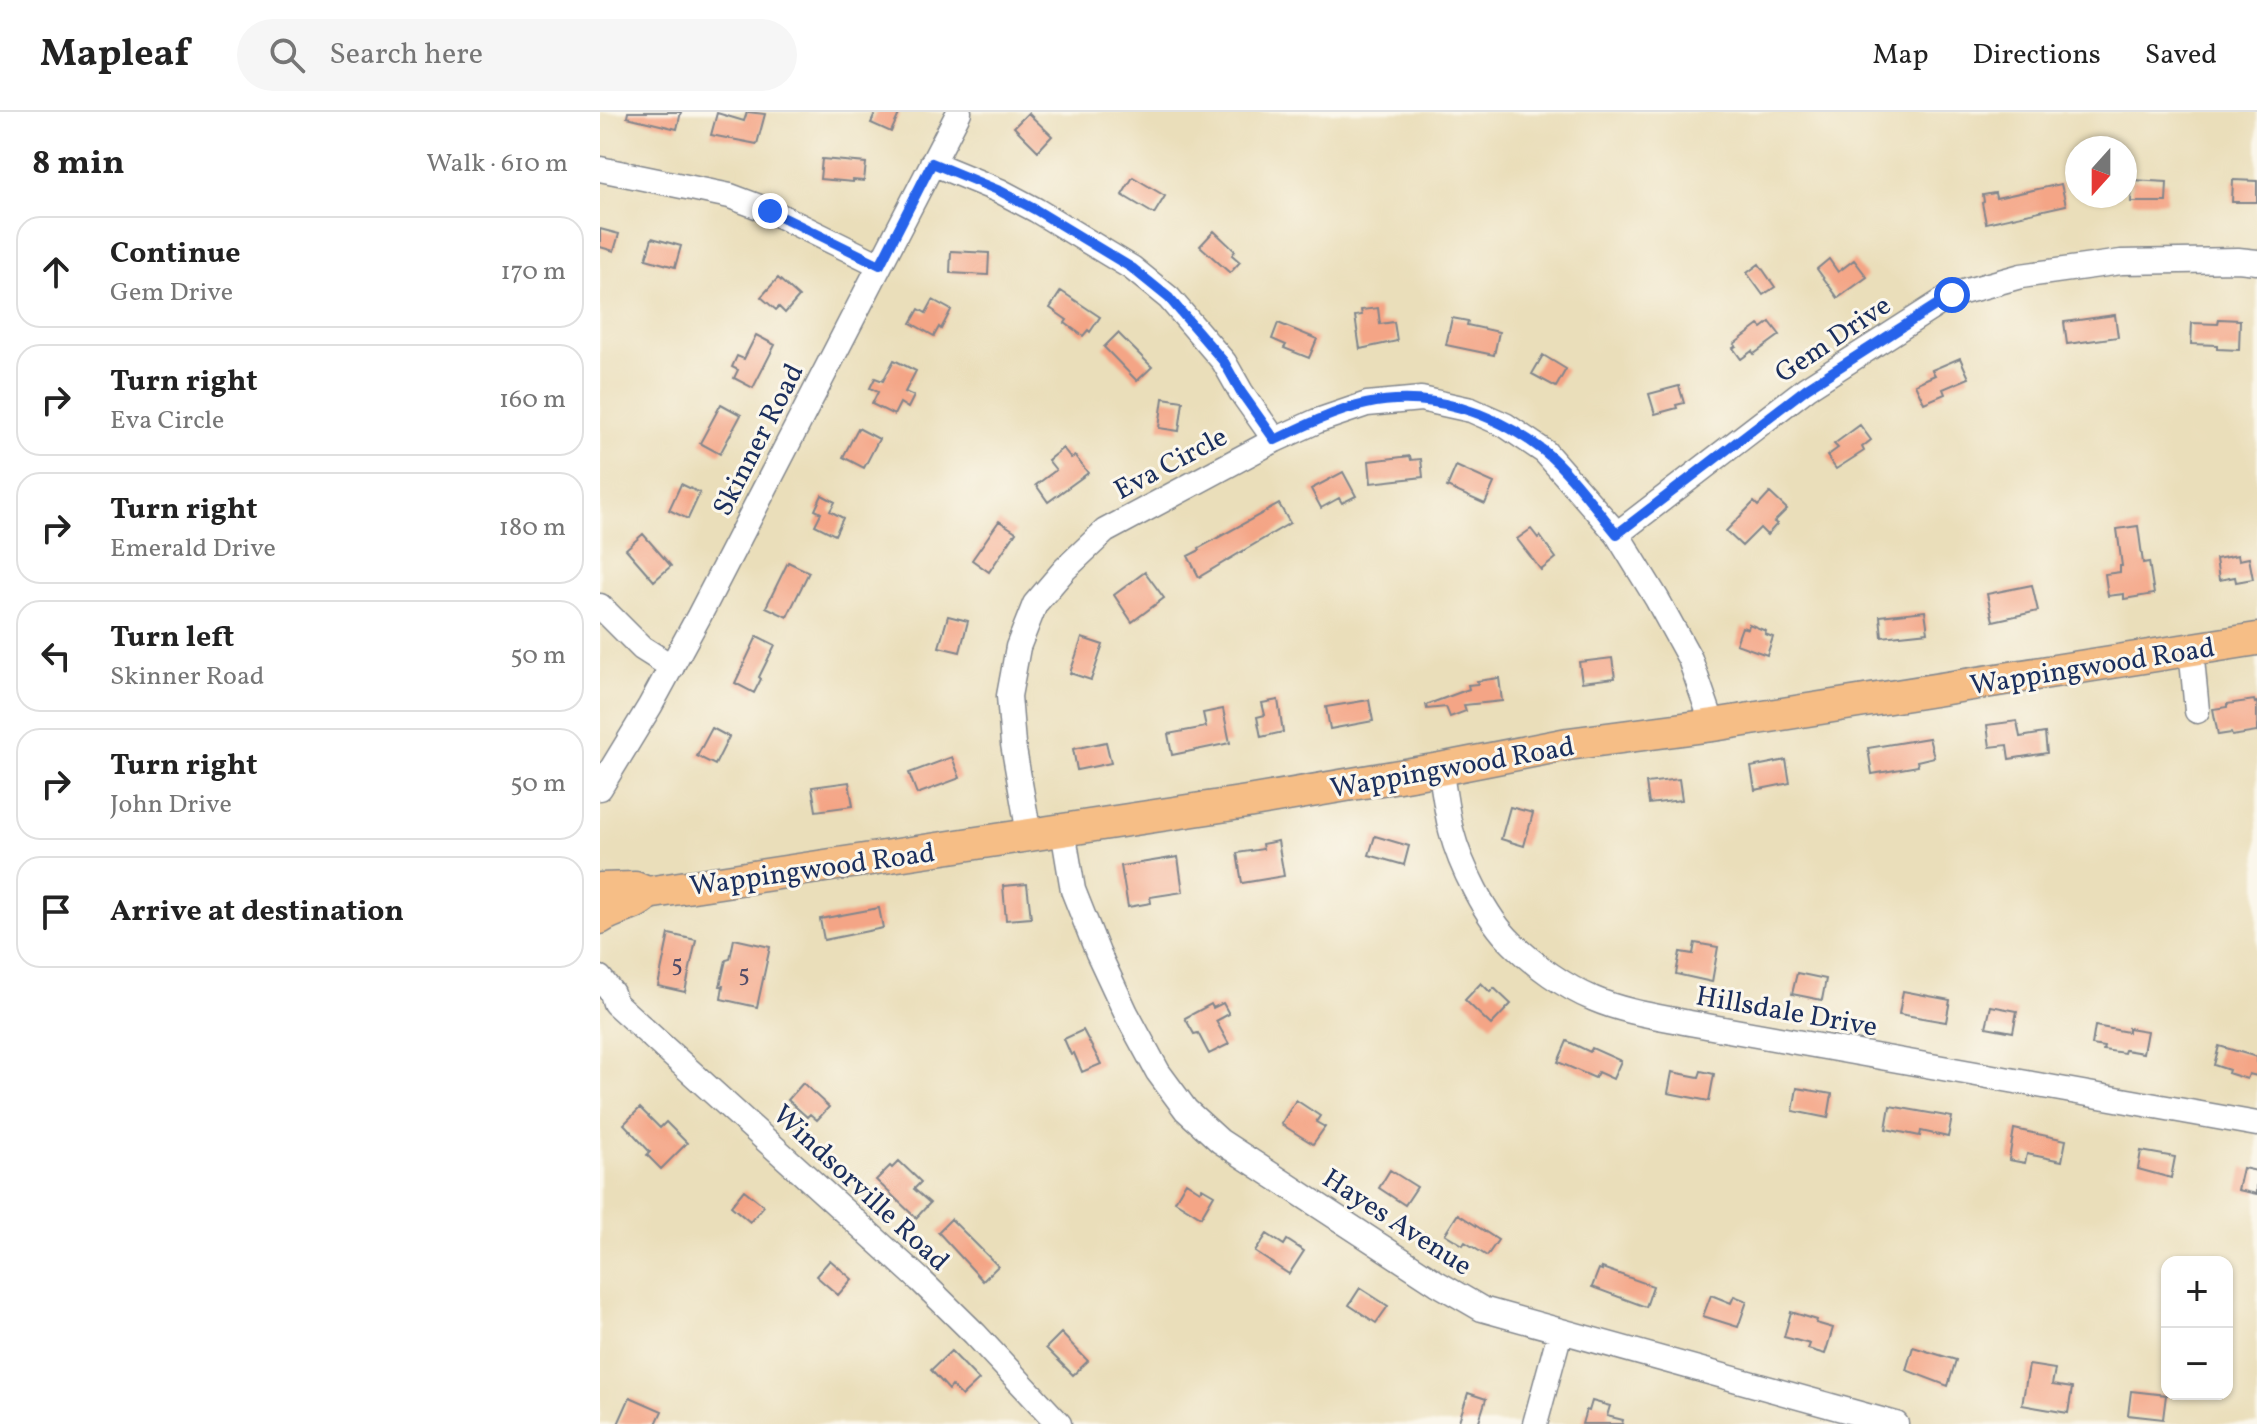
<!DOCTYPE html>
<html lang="en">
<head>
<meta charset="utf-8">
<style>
	body { margin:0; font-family:Vollkorn,serif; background:#f6f6f6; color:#222 }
	.controls { position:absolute; right:24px; bottom:24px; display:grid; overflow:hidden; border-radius:16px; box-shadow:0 2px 6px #0004 }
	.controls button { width:72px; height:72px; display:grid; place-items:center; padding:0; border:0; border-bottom:2px solid #e0e0e0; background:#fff; color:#222; font:40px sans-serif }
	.compass { position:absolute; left:1465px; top:24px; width:72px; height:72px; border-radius:50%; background:#fff; box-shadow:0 2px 6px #0004; rotate:201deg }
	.stop { position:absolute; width:24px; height:24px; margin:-18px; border:6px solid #2563eb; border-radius:50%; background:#fff }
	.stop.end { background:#2563eb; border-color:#fff; box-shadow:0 2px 8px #0008 }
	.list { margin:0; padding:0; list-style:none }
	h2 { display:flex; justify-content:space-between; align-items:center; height:104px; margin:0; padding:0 32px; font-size:34px }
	h2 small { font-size:26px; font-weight:400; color:#767676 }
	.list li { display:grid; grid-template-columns:52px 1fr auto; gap:24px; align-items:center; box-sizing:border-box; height:112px; margin:0 16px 16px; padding:0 16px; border:2px solid #e0e0e0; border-radius:24px }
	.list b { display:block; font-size:30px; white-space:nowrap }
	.list p { margin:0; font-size:26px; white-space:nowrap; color:#767676 }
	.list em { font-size:26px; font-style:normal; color:#767676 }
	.icon { flex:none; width:44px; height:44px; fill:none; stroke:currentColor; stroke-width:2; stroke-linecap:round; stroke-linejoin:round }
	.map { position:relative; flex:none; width:1657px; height:1312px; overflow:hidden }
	header { display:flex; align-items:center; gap:48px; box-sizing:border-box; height:112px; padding:0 40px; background:#fff; border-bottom:2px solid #e0e0e0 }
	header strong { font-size:38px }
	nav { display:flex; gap:44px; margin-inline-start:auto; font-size:28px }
	.search { width:560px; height:72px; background:#f6f6f6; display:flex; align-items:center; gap:20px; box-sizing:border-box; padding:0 28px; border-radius:44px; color:#767676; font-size:30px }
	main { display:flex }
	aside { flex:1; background:#fff }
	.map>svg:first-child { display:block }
</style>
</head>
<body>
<header>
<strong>Mapleaf</strong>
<div class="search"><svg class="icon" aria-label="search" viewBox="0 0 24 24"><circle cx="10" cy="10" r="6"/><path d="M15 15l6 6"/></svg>Search here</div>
<nav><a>Map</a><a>Directions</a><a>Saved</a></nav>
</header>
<main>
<aside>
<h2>8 min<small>Walk · 610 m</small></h2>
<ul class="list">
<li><svg class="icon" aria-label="ahead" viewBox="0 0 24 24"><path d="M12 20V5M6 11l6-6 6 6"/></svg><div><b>Continue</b><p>Gem Drive</p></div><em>170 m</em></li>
<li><svg class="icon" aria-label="right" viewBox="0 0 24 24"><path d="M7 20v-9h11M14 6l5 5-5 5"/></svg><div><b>Turn right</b><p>Eva Circle</p></div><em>160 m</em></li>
<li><svg class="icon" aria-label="right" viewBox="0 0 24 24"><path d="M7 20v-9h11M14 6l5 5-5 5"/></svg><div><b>Turn right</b><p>Emerald Drive</p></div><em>180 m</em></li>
<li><svg class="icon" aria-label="left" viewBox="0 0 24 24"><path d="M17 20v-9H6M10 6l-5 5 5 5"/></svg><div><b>Turn left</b><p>Skinner Road</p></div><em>50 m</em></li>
<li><svg class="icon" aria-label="right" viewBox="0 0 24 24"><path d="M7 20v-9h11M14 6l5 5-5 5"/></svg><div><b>Turn right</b><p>John Drive</p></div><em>50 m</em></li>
<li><svg class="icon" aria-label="arrive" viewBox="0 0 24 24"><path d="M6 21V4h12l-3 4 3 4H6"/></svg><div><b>Arrive at destination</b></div></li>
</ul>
</aside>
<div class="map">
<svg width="1657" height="1312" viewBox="0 0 1657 1312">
	<rect width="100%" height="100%" fill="#fbf7ec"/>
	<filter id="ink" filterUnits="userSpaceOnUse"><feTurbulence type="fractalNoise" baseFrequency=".0125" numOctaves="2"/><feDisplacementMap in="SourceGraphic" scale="16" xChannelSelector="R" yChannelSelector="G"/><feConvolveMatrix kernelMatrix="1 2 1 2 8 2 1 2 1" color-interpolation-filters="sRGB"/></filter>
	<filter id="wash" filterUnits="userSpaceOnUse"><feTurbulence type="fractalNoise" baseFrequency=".006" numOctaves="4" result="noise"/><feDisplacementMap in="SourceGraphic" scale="32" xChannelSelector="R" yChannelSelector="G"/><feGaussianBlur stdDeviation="1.8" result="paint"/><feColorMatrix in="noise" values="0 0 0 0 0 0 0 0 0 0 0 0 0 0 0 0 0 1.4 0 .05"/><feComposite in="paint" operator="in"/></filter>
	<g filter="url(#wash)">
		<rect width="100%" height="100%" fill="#eadeba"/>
		<g id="blocks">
			<path fill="#f4a586" d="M28,0H81L77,17L27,5Z
				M147,0L165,2L157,32L111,23L117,1L144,9Z
				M276,0H300L291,20L271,11Z
				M428,1L452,24L438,39L414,15Z
				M222,47L266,51L264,69L253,68V70L220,67Z
				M533,65L565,84L554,102L522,83Z
				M1532,68L1567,70L1566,90H1531Z
				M1633,68L1657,69V90H1632Z
				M1461,72L1466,93L1386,111L1382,91L1384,90L1383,83L1395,81L1396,86Z
				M0,117L19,122L14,139L0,135Z
				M614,119L635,139L632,143L640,150L630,161L600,134Z
				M52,126L81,134L75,155L46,147Z
				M351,139L389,141L388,163L350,161Z
				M1229,147L1238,160L1254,148L1267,165L1238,186L1217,157Z
				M1159,152L1175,175L1163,183L1147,161Z
				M178,166L199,185L185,201L179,195L176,198L161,185Z
				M461,179L500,205L490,220L488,218L483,224L465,211L467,208L450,196Z
				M333,188L351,198L341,217L339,215L334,224L311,211L319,197L326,201Z
				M778,196L780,212L794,210L797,229L760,237L755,204L762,203L761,198Z
				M1515,203L1518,225L1467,232L1464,210Z
				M852,206L868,209L867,213L899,220L894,243L846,233Z
				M1619,207L1640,208L1639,238L1617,237V233L1591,232L1592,211L1618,212Z
				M1170,210L1180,223L1154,242L1152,239L1141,247L1133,236L1136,234L1134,232L1159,213L1162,216Z
				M678,211L717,227L709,246L684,236L686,233L672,227Z
				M518,221L552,255L537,269L504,235Z
				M156,223L175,233L153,276L134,266L138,258L132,255L137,244L144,247Z
				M943,243L966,257L956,275L932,262Z
				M1360,246L1369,266L1343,277L1345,282L1324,291L1315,272L1335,263L1332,258Z
				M294,248L316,259L305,280L314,284L308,296L300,291L294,303L272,292L278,280L270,276L275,266L283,269Z
				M1079,274L1084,291L1076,293L1077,296L1055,302L1049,282Z
				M563,286L583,289L579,319L559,316Z
				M121,292L141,303L120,342L100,331Z
				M1260,313L1271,328L1262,335L1264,339L1236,357L1227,344L1238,336L1234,332Z
				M258,316L279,327L264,356L243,345Z
				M463,336L471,346L475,344L488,361L448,390L436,373L456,358L448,348Z
				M810,344L811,348L821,347L823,365L771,371L769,349Z
				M856,354L894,371L885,392L847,375Z
				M743,360L756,384L742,391L739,386L721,396L711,377Z
				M81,372L100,381L88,407L69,398Z
				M1170,381L1187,397L1174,410L1177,412L1167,423L1160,416L1142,434L1126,419L1154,390L1158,394Z
				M222,383L235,390L230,399L243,406L235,423L215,413L221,401L215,398Z
				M679,392L690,411L599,465L588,444L600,438L599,436Z
				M399,409L416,420L389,460L372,448Z
				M1538,414L1543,451L1549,450L1554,482L1524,487V482L1508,484L1505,462L1520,460V454H1522L1517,417Z
				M931,417L938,426L940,424L956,446L941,458L917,427Z
				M43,422L71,454L54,469L26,437Z
				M1638,443L1639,448L1649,446L1653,467L1636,470L1635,465L1619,468L1616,447Z
				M188,450L209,460L187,505L166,495Z
				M545,460L564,486L532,510L514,483Z
				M1432,473L1438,499L1393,509L1387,482Z
				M1325,499L1328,520L1282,525L1280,504Z
				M348,504L368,509L360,540L339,535Z
				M1149,512L1166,519L1165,522L1173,525L1167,543L1136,532L1142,515L1148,517Z
				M157,524L175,533L159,565L161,567L154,581L135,571Z
				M482,526L503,533L491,568L470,561Z
				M1012,546L1015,566L982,570L979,550Z
				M899,566L902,589L864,593L866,599L850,605L846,595L827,597L826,593L869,577L868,573L878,572L877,569Z
				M678,588L683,620L661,625L657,605L665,603L662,591Z
				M769,588L773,609L730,617L726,595Z
				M1654,588L1655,591L1657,590V620L1632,624L1631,621L1618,623L1613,597L1627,595V592Z
				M623,597L630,631L572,643L568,622L606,615L603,601Z
				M1417,609L1420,625L1445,621L1447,641L1409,647L1407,633L1390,635L1387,613Z
				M112,616L129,625L115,653L97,644Z
				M1329,626L1334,645L1317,649L1318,654L1272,662L1268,636Z
				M506,630L511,651L477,658L473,637Z
				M352,645L360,666L317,682L309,661Z
				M1186,648L1190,671L1155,678L1151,655Z
				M1079,667L1082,688L1049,692L1046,671Z
				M249,670L253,694L216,699L212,675Z
				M910,695L933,701L924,734L901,727Z
				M775,724L809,734L804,753L769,743Z
				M678,729L684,764L642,771L637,741L663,737L662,732Z
				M578,745L583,780L550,785L551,791L528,795L521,754Z
				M427,772L431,806L406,808L403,774Z
				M279,796L283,816L224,828L220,807Z
				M69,822L96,828L85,880L58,874Z
				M134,827L170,835L157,895L121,887L123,874H120L126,848L130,847Z
				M1095,831L1118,835L1112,870L1076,862L1080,840L1093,842Z
				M1197,861L1226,867L1222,888L1192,882Z
				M881,871L890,880L894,876L911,892L891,913L865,888Z
				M1303,879L1350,888L1346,910L1299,902Z
				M623,891L629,902L616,909L629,932L609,942L598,921L594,922L585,906L611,892L613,896Z
				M1391,894L1417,899L1413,920L1386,915Z
				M1495,914L1528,920V916L1547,919L1543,941L1525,938L1524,941L1503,938L1504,935L1492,933Z
				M483,918L501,952L482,960L474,941L471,943L464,927Z
				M967,929L990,940L992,936L1021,949L1013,967L998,960L995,966L958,950Z
				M1619,934L1657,945V964L1649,962L1647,967L1628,961L1629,958L1614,953Z
				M1101,959L1114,962L1109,989L1068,981L1072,960L1099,965Z
				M203,971L229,995L217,1008L210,1002L207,1005L188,988Z
				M1197,976L1232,982L1228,1006L1193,999Z
				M696,988L720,1004L716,1010L725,1015L713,1032L681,1012Z
				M1290,994L1352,1005L1348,1025L1321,1019L1320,1024L1286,1017Z
				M40,996L60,1016L66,1010L87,1031L61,1057L47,1043L50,1040L24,1012Z
				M1414,1017L1466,1028L1462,1049L1427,1042L1425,1051L1409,1048Z
				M1541,1039L1575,1045L1571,1066L1538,1057Z
				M299,1049L321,1070L314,1077L330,1091L316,1106L276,1068L290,1054L292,1056Z
				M1643,1056L1657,1059V1082L1638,1078Z
				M790,1058L817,1075L805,1093L779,1076Z
				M586,1070L600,1079L602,1076L614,1083L601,1105L575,1089Z
				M144,1078L164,1094L150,1110L131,1094Z
				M858,1102L898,1128L887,1144L865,1130L863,1133L845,1122Z
				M351,1107L398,1154L383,1169L338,1120Z
				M667,1122L684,1133L687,1128L704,1139L689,1162L655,1140Z
				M230,1148L252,1167L238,1183L216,1164Z
				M1002,1156L1053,1174L1046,1195L992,1175L999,1157L1002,1158Z
				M760,1176L788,1194L776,1211L749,1193Z
				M1111,1183L1131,1191L1134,1184L1147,1189L1138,1215L1103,1204Z
				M1191,1200L1217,1208L1216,1211L1233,1216L1225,1242L1208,1237L1210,1232L1184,1225Z
				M461,1221L488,1249L473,1263L446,1236Z
				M1313,1235L1356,1248L1348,1274L1306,1258Z
				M351,1239L379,1268L362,1284L352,1274L349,1278L331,1258Z
				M1429,1253L1455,1257L1452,1273L1472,1276L1468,1301L1422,1293Z
				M1531,1279L1566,1283L1563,1307L1528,1303Z
				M868,1281L886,1287L878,1312H858Z
				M30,1285L62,1299L56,1312H18Z
				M992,1289L1010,1294L1007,1304L1023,1308L1022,1312H982L986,1298L989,1299Z"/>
		</g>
	</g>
	<g filter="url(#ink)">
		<use href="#blocks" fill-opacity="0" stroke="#82868c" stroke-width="2"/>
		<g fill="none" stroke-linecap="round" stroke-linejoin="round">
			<defs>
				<path id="minor" d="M332,51L400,79L436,98L532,156L569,186L624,250L641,280L675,328
					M0,57L130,84L170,99L280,153
					M1017,422L1207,276L1352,183L1421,164L1521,150L1638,148L1657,150
					M0,494L42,536L72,555
					M1591,537L1597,599
					M840,657C844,677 846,698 851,718C860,753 886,806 912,831C934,853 965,875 994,887C1022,899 1054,904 1084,910L1657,1012
					M0,676L50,594L99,504L359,0
					M463,718L473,778L498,841L526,901L558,960L586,998L620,1029L837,1171L882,1197L1296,1312
					M429,722L413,632L409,584L418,535L435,492L465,457L505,419L675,328L717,309L767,292L821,287L871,298L905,313L945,340L1017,422L1057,487L1090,547L1113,613
					M0,866L12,881L15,891L320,1168L375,1222L459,1312
					M935,1312L960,1220"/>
				<path id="major" d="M0,777L35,776L47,781L647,690L840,657L968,632L1113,613L1657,527
					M0,806C14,795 37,795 47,781"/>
			</defs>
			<use href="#minor" stroke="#82868c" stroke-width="27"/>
			<use href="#major" stroke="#82868c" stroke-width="35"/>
			<use href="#minor" stroke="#fff" stroke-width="24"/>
			<use href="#major" stroke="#f6be86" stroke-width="32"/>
		</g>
	</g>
	<g fill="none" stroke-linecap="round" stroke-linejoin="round" filter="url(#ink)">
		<path stroke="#2563eb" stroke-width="10" d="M170,99L280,153L332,51L400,79L436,98L532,156L569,186L624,250L641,280L675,328C704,314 734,299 766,292C829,278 894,300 944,339C969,359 996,397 1017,422L1207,276L1352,183"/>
	</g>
	<g text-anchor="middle" stroke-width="6" stroke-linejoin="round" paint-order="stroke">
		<g font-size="24" fill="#514c68">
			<text x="77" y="859">5</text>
			<text x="144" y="869">5</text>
		</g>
		<g font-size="28" fill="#1b2f5e" stroke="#fbf7ec">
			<text transform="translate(1232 226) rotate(-34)" y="10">Gem Drive</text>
			<text transform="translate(157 327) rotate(-63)" y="10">Skinner Road</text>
			<text transform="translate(570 350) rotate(-28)" y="10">Eva Circle</text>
			<text transform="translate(1492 553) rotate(-9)" y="10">Wappingwood Road</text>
			<text transform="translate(852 654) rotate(-10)" y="10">Wappingwood Road</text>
			<text transform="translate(212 756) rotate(-8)" y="10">Wappingwood Road</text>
			<text transform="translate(1187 898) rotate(10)" y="10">Hillsdale Drive</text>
			<text transform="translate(262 1075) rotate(43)" y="10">Windsorville Road</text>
			<text transform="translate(798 1109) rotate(33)" y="10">Hayes Avenue</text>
		</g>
	</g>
</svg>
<div class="controls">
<button>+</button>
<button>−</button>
</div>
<svg class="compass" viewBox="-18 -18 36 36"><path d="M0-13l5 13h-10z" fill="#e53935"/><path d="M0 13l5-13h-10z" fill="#767676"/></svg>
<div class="stop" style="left:1352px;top:183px"></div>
<div class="stop end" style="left:170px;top:99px"></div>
</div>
</main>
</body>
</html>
